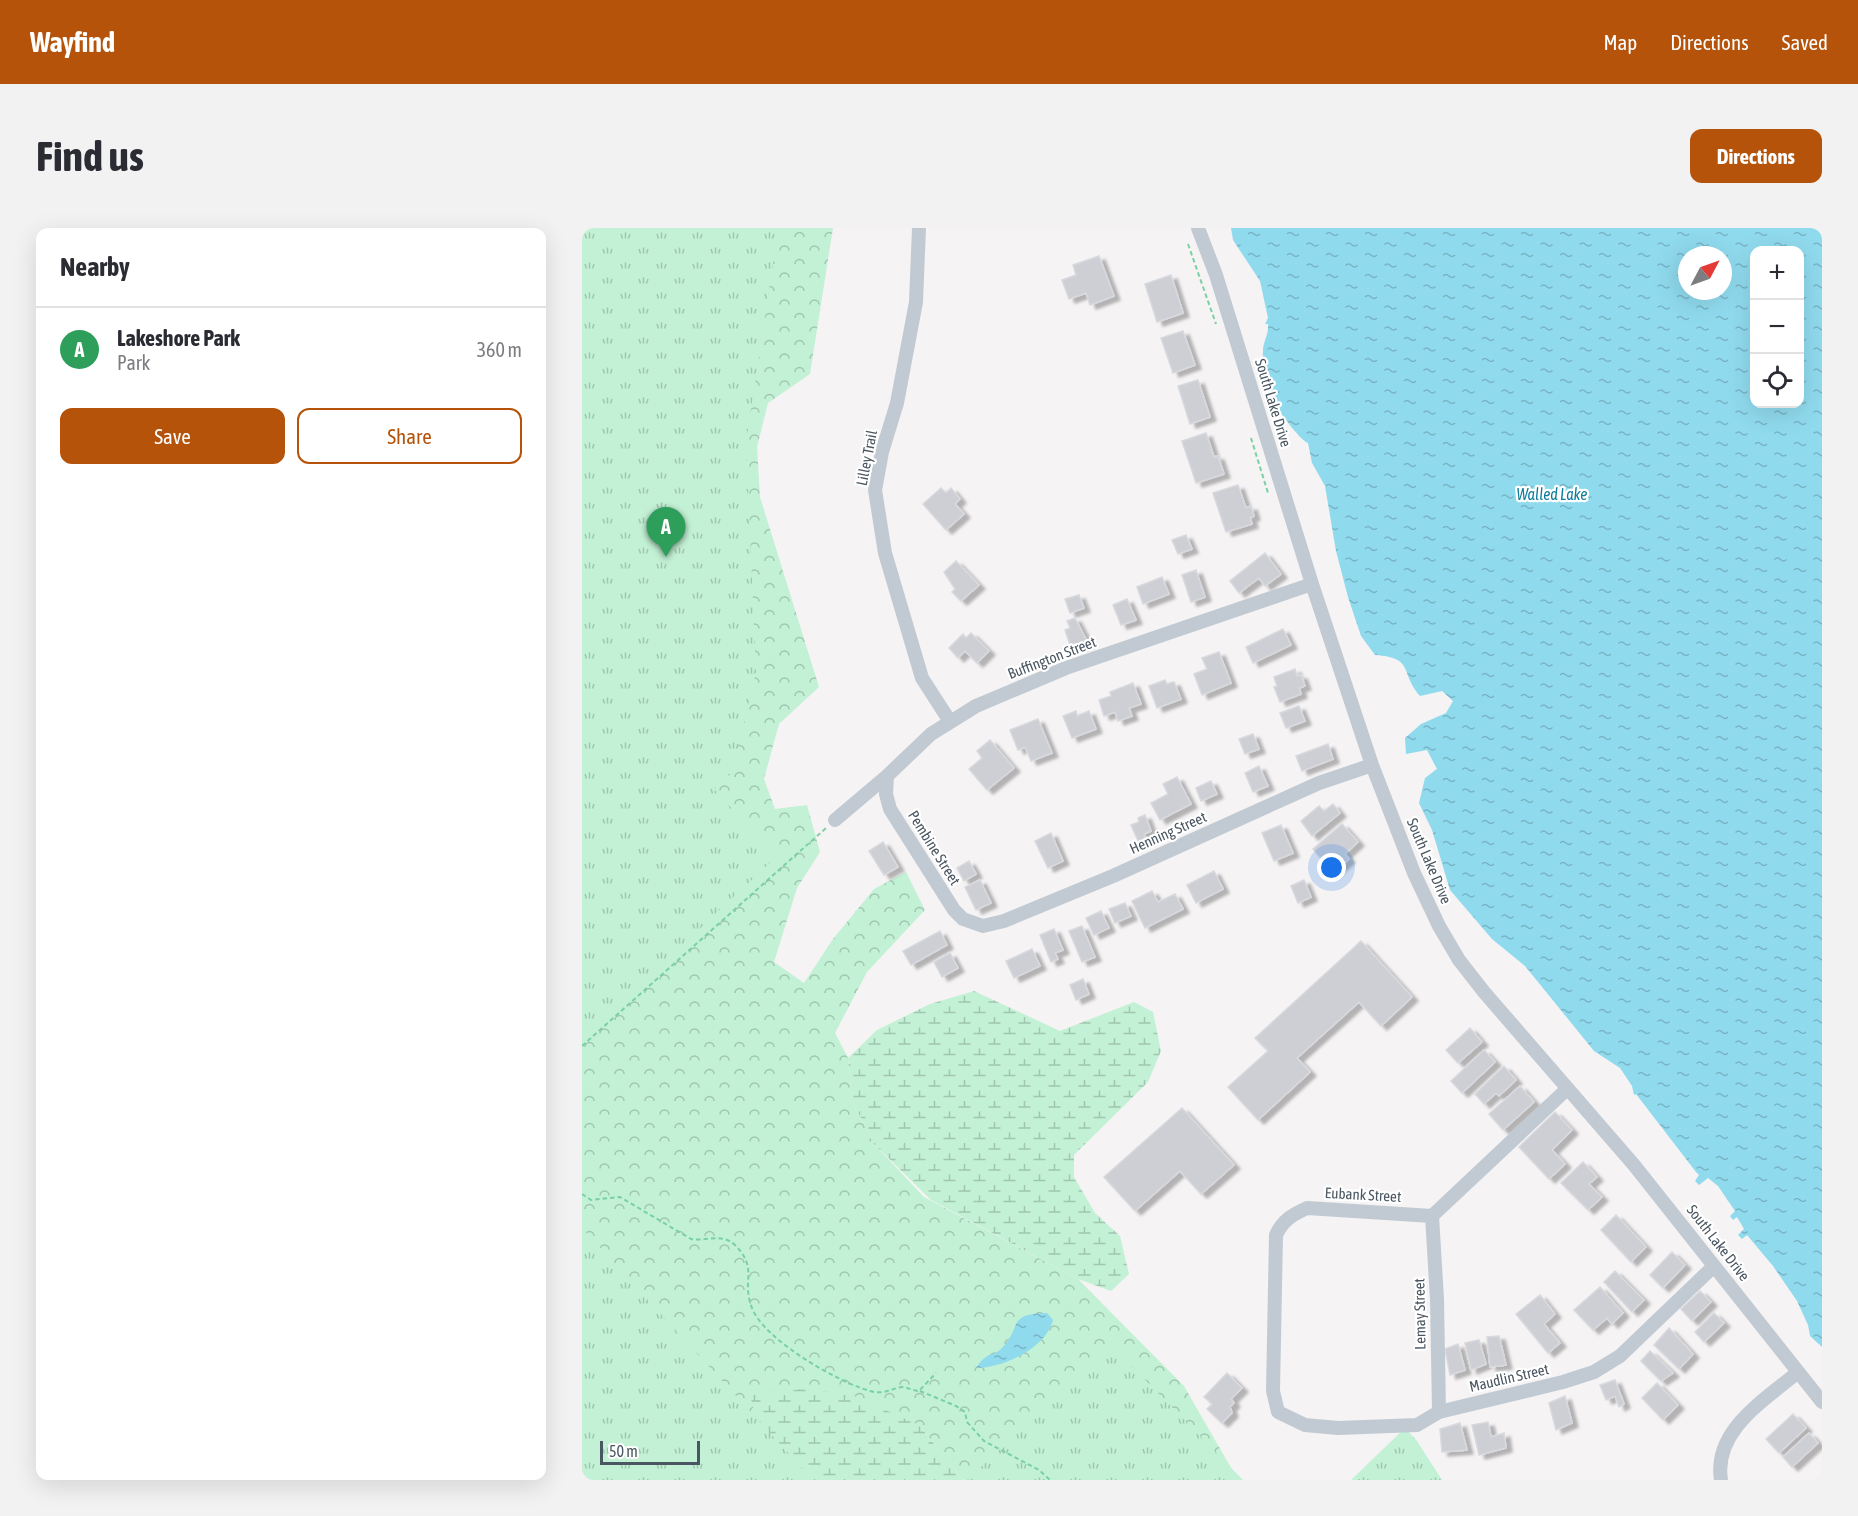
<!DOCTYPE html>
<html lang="en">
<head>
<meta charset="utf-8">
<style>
	body { margin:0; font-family:"Asap Condensed",sans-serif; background:#f2f2f3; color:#2b2b33 }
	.controls { position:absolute; right:18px; top:18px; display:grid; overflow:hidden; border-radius:12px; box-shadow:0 6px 24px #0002 }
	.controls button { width:54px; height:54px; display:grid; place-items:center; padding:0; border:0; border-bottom:2px solid #e1e1e2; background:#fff; color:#2b2b33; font:30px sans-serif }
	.compass { position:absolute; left:1096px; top:18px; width:54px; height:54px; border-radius:50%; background:#fff; box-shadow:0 6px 24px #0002; rotate:49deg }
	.scale { position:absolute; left:18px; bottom:15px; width:100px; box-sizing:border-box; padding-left:6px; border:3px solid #4a5661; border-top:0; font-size:16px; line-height:21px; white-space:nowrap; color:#4a5661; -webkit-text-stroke:4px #fff; paint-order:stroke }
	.you { position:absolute; left:750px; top:640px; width:21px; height:21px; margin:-15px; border:4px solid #fff; border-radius:50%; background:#1a73e8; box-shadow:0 0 0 9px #1a73e833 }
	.badge { display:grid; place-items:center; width:39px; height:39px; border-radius:50%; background:#b45309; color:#fff; font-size:20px; font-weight:700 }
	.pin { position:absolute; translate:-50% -50px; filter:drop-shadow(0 2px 3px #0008) }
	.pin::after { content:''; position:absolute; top:32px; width:21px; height:18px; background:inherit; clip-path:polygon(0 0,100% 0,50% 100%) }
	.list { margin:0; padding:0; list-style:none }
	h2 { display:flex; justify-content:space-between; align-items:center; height:78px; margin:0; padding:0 24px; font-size:26px }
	h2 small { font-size:20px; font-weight:400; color:#7c7c81 }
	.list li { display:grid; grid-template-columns:39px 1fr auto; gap:18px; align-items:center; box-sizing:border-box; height:84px; padding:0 24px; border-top:2px solid #e1e1e2 }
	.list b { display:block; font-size:22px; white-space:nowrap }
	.list p { margin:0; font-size:20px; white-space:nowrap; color:#7c7c81 }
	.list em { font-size:20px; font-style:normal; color:#7c7c81 }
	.actions { display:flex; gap:12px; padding:18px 24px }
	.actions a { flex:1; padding:14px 0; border:2px solid #b45309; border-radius:12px; text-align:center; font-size:21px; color:#b45309 }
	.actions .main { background:#b45309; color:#fff }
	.icon { flex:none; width:33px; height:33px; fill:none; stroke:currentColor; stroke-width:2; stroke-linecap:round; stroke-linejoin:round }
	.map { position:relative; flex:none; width:1240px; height:1252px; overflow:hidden; border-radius:12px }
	header { display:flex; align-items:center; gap:36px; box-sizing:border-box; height:84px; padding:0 30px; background:#b45309; color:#fff }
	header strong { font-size:28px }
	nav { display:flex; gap:33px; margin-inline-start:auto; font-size:21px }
	.intro { display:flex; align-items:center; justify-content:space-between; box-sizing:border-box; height:144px; padding:0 36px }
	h1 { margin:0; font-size:42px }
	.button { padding:15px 27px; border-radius:12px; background:#b45309; color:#fff; font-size:21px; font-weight:700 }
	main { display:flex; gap:36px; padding:0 36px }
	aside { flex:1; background:#fff; border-radius:12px; box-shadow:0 6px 24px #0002 }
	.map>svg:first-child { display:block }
</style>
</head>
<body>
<header>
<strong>Wayfind</strong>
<nav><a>Map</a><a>Directions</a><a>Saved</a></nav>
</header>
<div class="intro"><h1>Find us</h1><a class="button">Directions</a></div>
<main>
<aside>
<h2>Nearby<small></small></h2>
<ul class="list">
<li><span class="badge" style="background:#2e9e5b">A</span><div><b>Lakeshore Park</b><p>Park</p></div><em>360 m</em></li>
</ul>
<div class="actions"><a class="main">Save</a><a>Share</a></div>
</aside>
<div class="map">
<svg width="1240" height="1252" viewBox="0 0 1240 1252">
	<defs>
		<pattern id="forest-crowns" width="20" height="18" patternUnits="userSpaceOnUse" patternTransform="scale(1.5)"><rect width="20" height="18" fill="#c3f1d5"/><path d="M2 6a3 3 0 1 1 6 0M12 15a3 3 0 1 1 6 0" fill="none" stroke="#a0c6b0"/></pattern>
		<pattern id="wetland-marsh" width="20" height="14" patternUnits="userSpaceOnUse" patternTransform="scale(1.5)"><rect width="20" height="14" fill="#c3f1d5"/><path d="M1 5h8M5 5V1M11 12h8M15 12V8" fill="none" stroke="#a0c6b0"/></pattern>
		<pattern id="park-tufts" width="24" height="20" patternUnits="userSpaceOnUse" patternTransform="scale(1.5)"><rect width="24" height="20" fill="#c3f1d5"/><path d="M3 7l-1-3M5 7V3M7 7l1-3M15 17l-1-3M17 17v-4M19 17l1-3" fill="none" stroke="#a0c6b0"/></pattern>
		<pattern id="water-ripples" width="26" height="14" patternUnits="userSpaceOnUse" patternTransform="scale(1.5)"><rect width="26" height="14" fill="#90daee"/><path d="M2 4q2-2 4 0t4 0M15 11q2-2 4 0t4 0" fill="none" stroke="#78b4c4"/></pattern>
		<filter id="shadow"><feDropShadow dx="6" dy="4" stdDeviation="1.5" flood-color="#0004"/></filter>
	</defs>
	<rect width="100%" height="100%" fill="#f5f3f3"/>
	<path fill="url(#forest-crowns)" d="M177,0H251L228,146L186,175L175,219L178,269L237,459L197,496L182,551L193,581L225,577L238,624L215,660L192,734L222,755L251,711L292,661L324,644L343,682L285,744L253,805L266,830L270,872L292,916L342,969L496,1051L602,1158L656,1252H381L337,1197L181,1227L0,1243V700L133,228Z"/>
	<path fill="url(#wetland-marsh)" d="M392,763L478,803L552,774L571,784L579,823L566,854L492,927V949L513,985L538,1008L547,1046L529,1063L496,1051L349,972L292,916L270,872L266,830L295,802L348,776Z
		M220,1161L268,1166L337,1197L381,1252H183L181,1226L168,1166Z"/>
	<path fill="url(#park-tufts)" d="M0,0H210L194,16L164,214L174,444L150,545L132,561L194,629L0,811Z
		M0,1000L231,1252H0Z
		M530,1118L661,1252H385Z
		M823,1200L835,1213L860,1252H769Z"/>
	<path fill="url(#water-ripples)" fill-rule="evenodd" d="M649,0H1240V1119L1228,1108L1226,1097L1215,1073L1191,1038L1165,1007L1160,1011L1156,1007L1162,1001L1155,989L1151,992L1148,988L1153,983L1136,958L1126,950L1117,957L1113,953L1117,947L1114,944L1054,866L1052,867L1050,858L1038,840L1012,823L943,738L910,711L868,662L850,602L837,575L843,550L855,541L845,522L824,526L823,510L839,496L864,485L871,473L860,463L838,468C817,443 833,430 793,427L779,408L766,369L754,323L743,258L730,235L726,215C717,212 690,174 686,164C683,157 680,132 681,123C681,113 687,107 686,96H683L686,90L678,53L651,12ZM1172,22H1218V176H1172ZM1105,27H1141V63H1105Z
		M465,1085L471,1092C464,1120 422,1140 394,1140C406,1122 410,1130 420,1120C441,1098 424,1086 465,1085Z"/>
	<path fill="#cdcfd5" stroke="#d7d9de" stroke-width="1.5" filter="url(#shadow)" d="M517,28L532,68L508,77L504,65L487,71L480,52L494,47L491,37Z
		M589,47L601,85L575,94L563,56Z
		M601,103L613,137L591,145L579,110Z
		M616,152L628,189L608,196L596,158Z
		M624,205L632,229L636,228L642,246L614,255L600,213Z
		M656,257L664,280L669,278L672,288L668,290L670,296L644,304L631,265Z
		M359,260L364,265L369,260L378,271L373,276L382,286L364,302L341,276Z
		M604,307L610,321L596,326L590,312Z
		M683,325L699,346L683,358L677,350L657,365L648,353Z
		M374,333L397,357L379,373L370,364L373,361L362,344Z
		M614,342L623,369L609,374L600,347Z
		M580,349L587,366L561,376L555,359Z
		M497,367L502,380L488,385L483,371Z
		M545,371L554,392L539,397L531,377Z
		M493,390L506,415L494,419L493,415L488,417L483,402L488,400L485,393Z
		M701,401L709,417L671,435L664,419Z
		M389,405L407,423L395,435L383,423L376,430L367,420L381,406L384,410Z
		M637,424L649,455L620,467L612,446L625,441L620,430Z
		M713,441L715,448L719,447L723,458L717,460L719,466L698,474L692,459L695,458L692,449Z
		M583,452L585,456L592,454L599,471L575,480L567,458Z
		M551,455L559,476L547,480L550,488L536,493L533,484L522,488L517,472L529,468L528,464Z
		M717,478L723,493L704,500L698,485Z
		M494,483L495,488L507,483L514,501L490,510L481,488Z
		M456,491L470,525L449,533L443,519L436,522L428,502Z
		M671,506L677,521L663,526L657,511Z
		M408,512L432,540L405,562L387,541L400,530L395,523Z
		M746,516L751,531L720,543L714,528Z
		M677,538L686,558L671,564L663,545Z
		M595,549L609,576L578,592L569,575L586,566L581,556Z
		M629,553L635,566L619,573L614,560Z
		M751,576L758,585L730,608L719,593L737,578L742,583Z
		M563,587L569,603L562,606L565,612L557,615L549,597L557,594L556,590Z
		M760,596L776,614L763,626L767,631L751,645L731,621Z
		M699,597L711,625L692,633L680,605Z
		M469,605L481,633L466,640L453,613Z
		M301,614L316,639L302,647L287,623Z
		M387,633L394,646L382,653L375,640Z
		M632,643L641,661L614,675L605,657Z
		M398,652L409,675L394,682L383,659Z
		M722,652L729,669L716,675L709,658Z
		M570,663L576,674L593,666L601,681L563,700L550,673Z
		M543,675L549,688L533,695L527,681Z
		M519,683L527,700L512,707L504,690Z
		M500,698L513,729L500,734L487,703Z
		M472,701L481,722L473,725L476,731L469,734L458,707Z
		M358,703L365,717L329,737L321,723Z
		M779,713L830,769L799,798L777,774L715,830L728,844L676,892L646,859L686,823L673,810Z
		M450,721L458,738L432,750L424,733Z
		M368,725L376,740L360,749L352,734Z
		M501,751L507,766L494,772L488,757Z
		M888,800L900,814L876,835L864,822Z
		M902,822L913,834L880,865L869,853Z
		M922,838L934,852L917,868L914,865L902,876L893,866Z
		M938,858L952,874L921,902L907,886Z
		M600,880L652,937L619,966L598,943L553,983L522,949Z
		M973,884L990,902L970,922L983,936L967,951L937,919Z
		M1001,934L1015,949L1007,956L1020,969L1006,982L979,955Z
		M1034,987L1064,1019L1049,1034L1019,1002Z
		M1090,1024L1103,1037L1081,1060L1068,1047Z
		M1033,1043L1062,1072L1050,1084L1022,1054Z
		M1018,1059L1041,1085L1030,1096L1025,1090L1011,1102L992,1082Z
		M1118,1063L1129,1074L1110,1093L1099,1081Z
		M958,1067L973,1086L962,1096L978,1115L966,1125L934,1086Z
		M1132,1085L1142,1095L1122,1114L1113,1104Z
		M1087,1100L1111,1126L1097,1141L1072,1117Z
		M917,1108L924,1137L908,1139L905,1109Z
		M897,1112L904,1136L889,1142L883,1115Z
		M876,1116L883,1142L868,1147L863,1121Z
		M1068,1123L1091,1145L1079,1153L1059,1133Z
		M645,1145L660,1160L649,1171L652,1175L648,1179L650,1185L640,1195L625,1181L630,1176L622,1169Z
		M1033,1152L1042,1176L1037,1179L1033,1168L1024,1172L1018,1157Z
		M1075,1155L1096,1177L1081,1192L1060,1170Z
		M983,1168L990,1195L974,1202L967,1175Z
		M1211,1186L1224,1200L1197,1225L1184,1211Z
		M906,1194L909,1209L922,1205L924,1220L897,1227L890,1197Z
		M878,1195L885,1222L860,1224L858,1201Z
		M1227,1205L1236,1215L1210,1239L1201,1229Z"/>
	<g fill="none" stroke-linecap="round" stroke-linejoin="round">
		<path stroke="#7ad0a6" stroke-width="2" stroke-dasharray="4.5 3" stroke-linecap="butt" d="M606,16L634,96
			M669,210L686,265
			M0,818L244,600
			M0,966L9,972L38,969L109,1011C124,1014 139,1004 153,1017C177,1041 159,1053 170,1080C182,1112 256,1154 288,1163C301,1167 308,1161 320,1159C325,1159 331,1163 337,1163L354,1145
			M338,1163L374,1178L383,1184L385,1194L402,1213L457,1242L468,1252"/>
		<path stroke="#c1cad2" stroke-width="14" d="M337,0L334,74L315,175L300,224L293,262L303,325L340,450L367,492
			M616,0L634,47L730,356L790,537L832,645L857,698L877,732L902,764L1052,937L1240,1174
			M305,548L304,566L308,581L372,682L381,691L401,698L422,693L531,648L737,555L790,537
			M253,592L305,548L349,506L394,478L484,440L730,356
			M985,861L850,988L725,980C710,987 701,992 694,1007L691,1163L696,1184L723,1197L756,1200L835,1197L857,1184L981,1154L1012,1144L1038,1128L1132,1038
			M850,988L855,1071L857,1184
			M1139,1252C1131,1202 1183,1172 1216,1144"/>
	</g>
	<g text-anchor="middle" stroke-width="4.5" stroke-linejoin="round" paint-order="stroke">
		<g font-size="15" fill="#4a5661" stroke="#fff">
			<text transform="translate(691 175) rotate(73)" y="5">South Lake Drive</text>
			<text transform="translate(285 230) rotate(-79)" y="5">Lilley Trail</text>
			<text transform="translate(470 430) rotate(-21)" y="5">Buffington Street</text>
			<text transform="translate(586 605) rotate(-24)" y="5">Henning Street</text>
			<text transform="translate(352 620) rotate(58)" y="5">Pembine Street</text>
			<text transform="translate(847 633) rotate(67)" y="5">South Lake Drive</text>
			<text transform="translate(781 967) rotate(3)" y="5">Eubank Street</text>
			<text transform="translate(1136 1015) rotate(52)" y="5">South Lake Drive</text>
			<text transform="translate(838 1086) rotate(-91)" y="5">Lemay Street</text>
			<text transform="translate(927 1150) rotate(-13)" y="5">Maudlin Street</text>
		</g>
		<g font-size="16" font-style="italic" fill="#0c7c9b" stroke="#fff">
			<text x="970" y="272">Walled Lake</text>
		</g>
	</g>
</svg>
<div class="controls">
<button>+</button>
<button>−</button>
<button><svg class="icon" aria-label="locate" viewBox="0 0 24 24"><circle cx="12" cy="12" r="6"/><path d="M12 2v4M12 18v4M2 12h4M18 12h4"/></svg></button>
</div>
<svg class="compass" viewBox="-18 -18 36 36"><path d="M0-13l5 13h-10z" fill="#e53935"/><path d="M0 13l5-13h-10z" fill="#7c7c81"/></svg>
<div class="scale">50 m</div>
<div class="you"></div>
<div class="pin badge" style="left:84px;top:329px;background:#2e9e5b">A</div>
</div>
</main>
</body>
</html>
